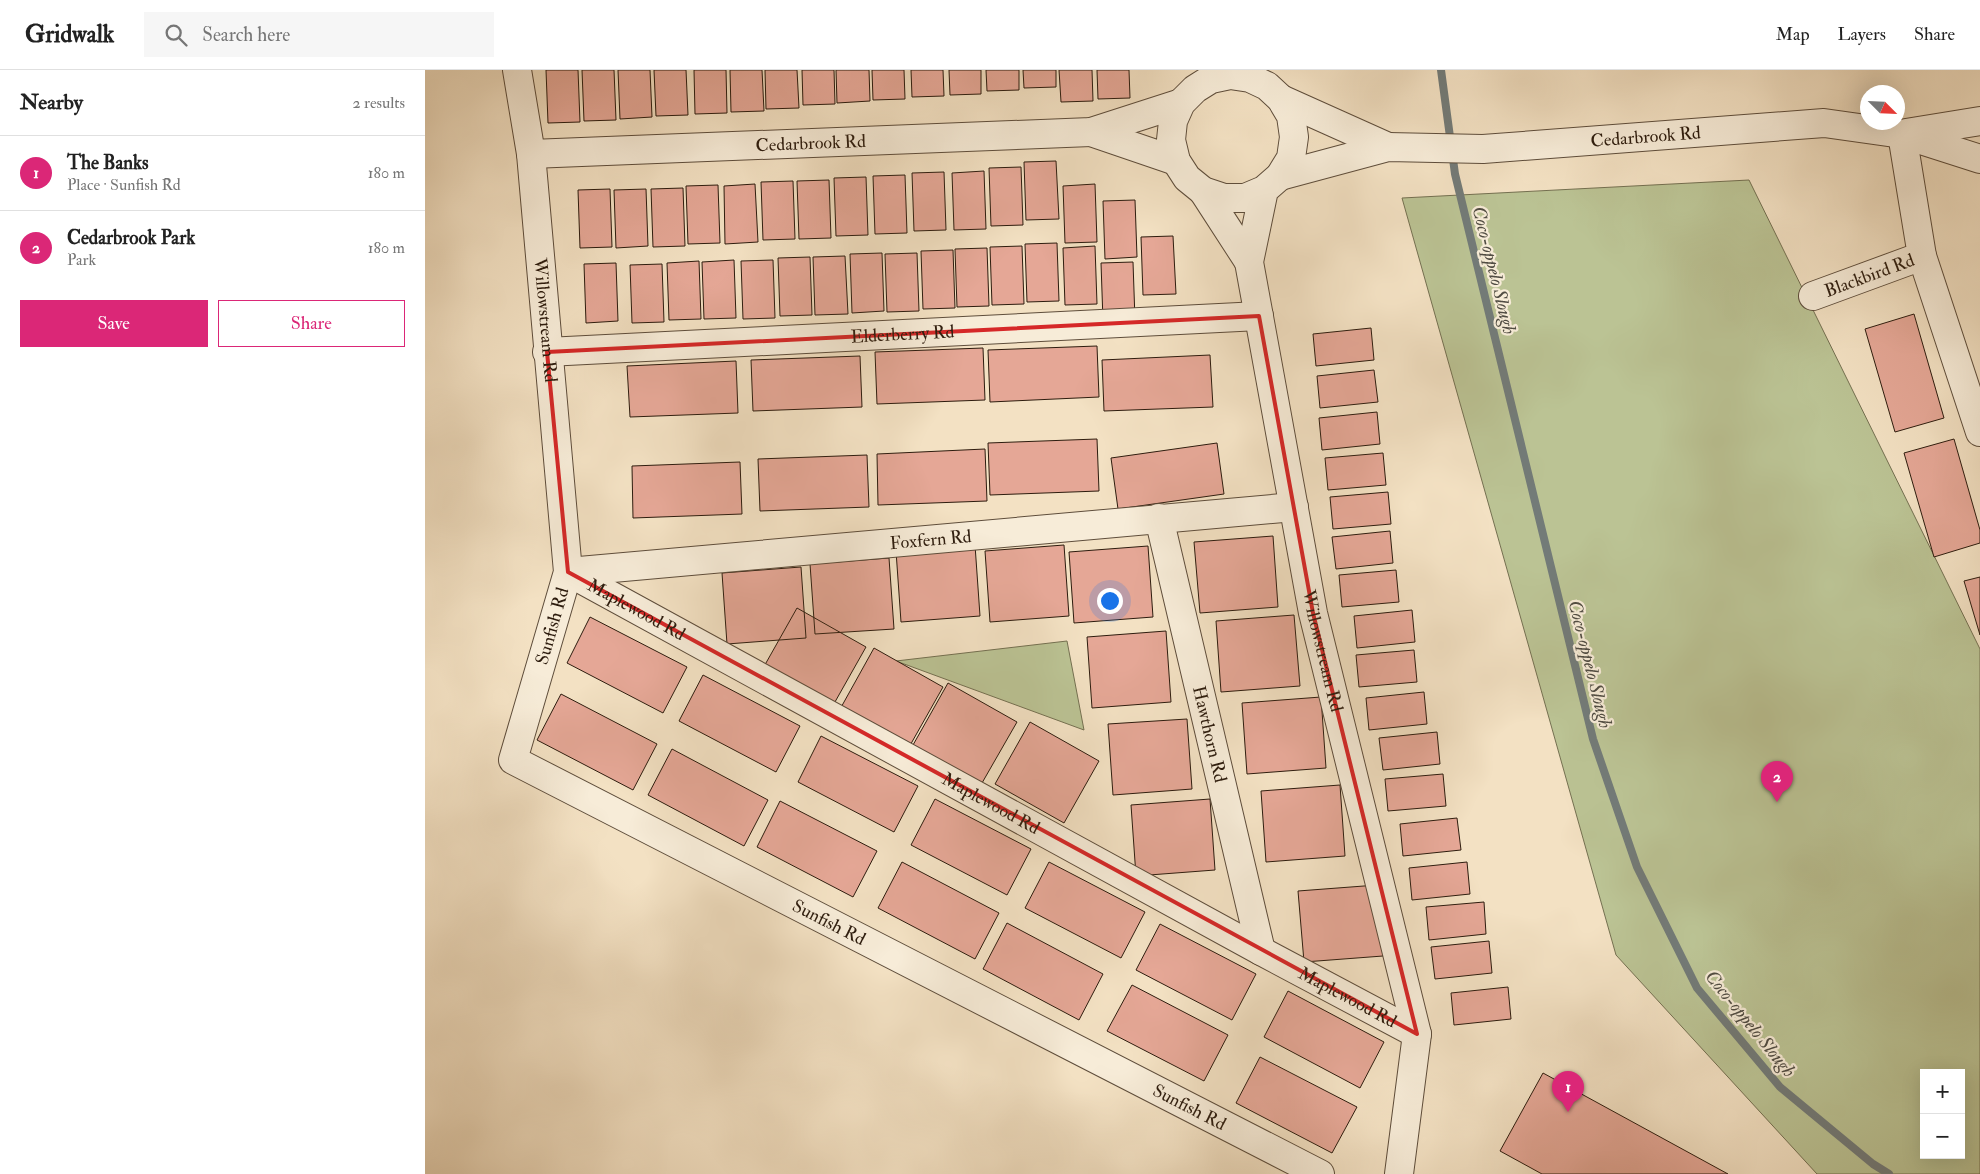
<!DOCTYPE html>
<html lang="en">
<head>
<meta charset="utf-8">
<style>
	body { margin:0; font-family:"IM FELL Double Pica",serif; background:#f6f6f6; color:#222 }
	.controls { position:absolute; right:15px; bottom:15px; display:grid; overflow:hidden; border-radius:0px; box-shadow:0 5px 20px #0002 }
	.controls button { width:45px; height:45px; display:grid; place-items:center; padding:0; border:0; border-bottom:1px solid #e0e0e0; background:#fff; color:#222; font:25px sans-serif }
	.compass { position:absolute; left:1435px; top:15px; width:45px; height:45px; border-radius:50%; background:#fff; box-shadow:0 5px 20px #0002; rotate:114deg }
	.you { position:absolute; left:684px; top:530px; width:18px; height:18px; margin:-12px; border:4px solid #fff; border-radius:50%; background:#1a73e8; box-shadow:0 0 0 8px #1a73e833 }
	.badge { display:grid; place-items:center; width:32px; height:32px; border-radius:50%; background:#db2777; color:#fff; font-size:16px; font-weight:700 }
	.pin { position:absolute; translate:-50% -41px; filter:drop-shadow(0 1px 2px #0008) }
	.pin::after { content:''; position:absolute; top:26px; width:18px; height:15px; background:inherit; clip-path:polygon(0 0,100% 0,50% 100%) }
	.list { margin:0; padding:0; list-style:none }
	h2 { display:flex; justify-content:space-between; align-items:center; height:65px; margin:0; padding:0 20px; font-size:21px }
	h2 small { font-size:16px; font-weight:400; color:#767676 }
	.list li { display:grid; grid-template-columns:32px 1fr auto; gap:15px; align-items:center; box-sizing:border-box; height:75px; padding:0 20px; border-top:1px solid #e0e0e0 }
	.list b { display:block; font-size:19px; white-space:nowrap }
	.list p { margin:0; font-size:16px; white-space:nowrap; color:#767676 }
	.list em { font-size:16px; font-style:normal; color:#767676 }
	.actions { display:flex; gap:10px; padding:15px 20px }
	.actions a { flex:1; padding:11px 0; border:1px solid #db2777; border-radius:0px; text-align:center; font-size:18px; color:#db2777 }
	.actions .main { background:#db2777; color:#fff }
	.icon { flex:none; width:28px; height:28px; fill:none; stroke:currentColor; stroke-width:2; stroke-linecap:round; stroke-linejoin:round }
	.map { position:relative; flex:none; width:1555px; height:1104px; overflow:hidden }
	header { display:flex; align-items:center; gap:30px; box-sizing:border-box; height:70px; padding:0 25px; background:#fff; border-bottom:1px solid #e0e0e0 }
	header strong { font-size:24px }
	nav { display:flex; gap:28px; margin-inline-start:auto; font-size:18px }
	.search { width:350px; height:45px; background:#f6f6f6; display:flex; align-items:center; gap:12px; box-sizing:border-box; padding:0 18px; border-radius:0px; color:#767676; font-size:19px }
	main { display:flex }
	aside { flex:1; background:#fff }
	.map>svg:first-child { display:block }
</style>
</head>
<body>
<header>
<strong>Gridwalk</strong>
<div class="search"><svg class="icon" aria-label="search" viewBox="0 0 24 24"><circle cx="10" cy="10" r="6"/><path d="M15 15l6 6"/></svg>Search here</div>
<nav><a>Map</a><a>Layers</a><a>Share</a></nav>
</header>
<main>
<aside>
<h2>Nearby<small>2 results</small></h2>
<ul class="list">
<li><span class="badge">1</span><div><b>The Banks</b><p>Place · Sunfish Rd</p></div><em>180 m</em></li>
<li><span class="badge">2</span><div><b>Cedarbrook Park</b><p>Park</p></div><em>180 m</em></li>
</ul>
<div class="actions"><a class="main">Save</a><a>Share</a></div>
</aside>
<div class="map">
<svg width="1555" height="1104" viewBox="0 0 1555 1104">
	<rect width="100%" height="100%" fill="#f3e1c3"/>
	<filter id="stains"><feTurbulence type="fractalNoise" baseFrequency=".004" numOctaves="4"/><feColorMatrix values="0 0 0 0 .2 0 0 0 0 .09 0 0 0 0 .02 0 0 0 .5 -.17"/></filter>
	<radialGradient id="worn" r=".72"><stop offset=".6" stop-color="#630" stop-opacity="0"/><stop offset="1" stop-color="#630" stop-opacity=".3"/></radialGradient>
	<path fill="#bbc394" stroke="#747051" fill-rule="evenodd" d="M1324,110L1555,579V1104H1392L1191,885L977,128ZM1499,1003H1536V1085H1499Z
		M642,571L659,660L471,591Z"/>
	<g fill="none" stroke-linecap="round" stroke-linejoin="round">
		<path stroke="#737b78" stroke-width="8" d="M1016,0L1030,104L1168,669L1212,797L1272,918L1355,1017L1448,1094L1464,1104"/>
	</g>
	<path fill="#e5a796" stroke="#2d1c0e" d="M121,0H153L155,52L123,53Z
		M157,0H189L191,50L159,51Z
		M193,0H225L227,47L195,49Z
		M229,0H261L263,45L231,46Z
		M269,0H301L302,43L270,44Z
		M305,0H337L339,41L306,42Z
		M340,0H372L374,38L341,39Z
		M377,0H409L410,34L378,35Z
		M411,0H444L445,31L412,33Z
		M447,0H479L480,29L448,30Z
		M486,0H518L519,26L487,27Z
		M524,0H556V24L525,25Z
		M561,0H594V20L562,21Z
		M598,0H631V17L599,18Z
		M634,0H667L668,31L636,32Z
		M672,0H704L705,28L673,29Z
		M631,91L634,149L601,150L599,92Z
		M596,97L598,155L566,156L564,98Z
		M559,101L561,159L529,160L527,103Z
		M519,102L521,160L489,161L487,103Z
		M480,105L482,163L450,164L448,106Z
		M441,107L443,165L411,166L409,108Z
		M404,110L406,168L374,169L372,111Z
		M368,111L370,169L338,170L336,112Z
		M330,114L333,172L300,174L299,116Z
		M670,114L672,172L640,173L638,116Z
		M293,115L295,173L263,174L261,116Z
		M258,118L260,176L228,177L226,119Z
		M185,119L187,177L155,178L153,120Z
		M221,119L223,176L191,178L189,120Z
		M710,130L712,187L680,189L678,131Z
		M748,166L751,224L718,225L716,167Z
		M632,173L634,231L602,232L600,174Z
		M597,176L599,234L567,235L565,177Z
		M670,176L672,234L640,235L638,178Z
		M562,178L564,236L532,237L530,179Z
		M528,180L530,238L498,239L496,181Z
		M457,183L459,241L427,243L425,184Z
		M492,183L494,241L462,242L460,184Z
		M420,186L423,244L390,245L388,187Z
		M385,187L387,245L355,246L353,188Z
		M309,190L311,248L279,249L277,192Z
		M348,190L350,248L318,249L316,191Z
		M274,191L276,249L244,250L242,193Z
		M708,192L710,250L678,251L676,193Z
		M191,193L193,251L161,253L159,194Z
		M237,194L239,252L207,253L205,195Z
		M1489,244L1519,348L1470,362L1440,259Z
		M946,258L949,290L891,296L888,264Z
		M672,276L674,327L565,332L563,280Z
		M558,278L560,330L452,334L450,282Z
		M785,285L788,337L679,341L677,290Z
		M435,286L437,337L328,341L326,290Z
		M311,291L313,343L205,347L202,296Z
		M949,300L953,332L895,338L892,306Z
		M952,342L955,374L897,380L894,348Z
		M672,369L674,421L565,425L563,373Z
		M1529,369L1555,460V473L1509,487L1479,383Z
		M792,373L799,424L693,439L686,388Z
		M560,379L562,431L453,435L452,384Z
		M958,383L961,415L903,420L900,388Z
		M442,385L444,437L335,441L333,389Z
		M315,392L317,444L208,448L207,396Z
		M963,422L966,454L908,459L905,427Z
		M965,461L968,493L911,499L907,467Z
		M848,466L853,537L775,543L769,472Z
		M550,475L555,546L476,552L471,481Z
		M639,475L644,546L565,552L560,481Z
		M723,476L728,547L649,553L644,482Z
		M464,488L469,559L390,564L385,494Z
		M376,497L381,568L302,574L297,503Z
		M971,500L974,532L917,537L914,505Z
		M1555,507V565L1539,511Z
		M372,538L441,577L406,639L337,600Z
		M987,540L990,572L932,578L929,546Z
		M869,545L875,616L796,622L791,551Z
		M165,547L262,597L238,643L142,593Z
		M741,561L746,632L667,638L662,567Z
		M449,578L518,617L483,679L414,641Z
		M989,580L992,612L934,617L931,585Z
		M278,605L375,656L351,702L254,651Z
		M523,613L592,652L557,713L488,675Z
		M999,622L1002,654L944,660L941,628Z
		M136,624L232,674L208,720L112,670Z
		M896,627L901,698L822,704L817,633Z
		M762,649L767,719L688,725L683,654Z
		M605,652L674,691L639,753L570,714Z
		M1012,662L1015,694L958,700L954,668Z
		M396,666L493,716L469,762L373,712Z
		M247,679L343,730L319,776L223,725Z
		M1018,704L1021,736L963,741L960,709Z
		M915,715L920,786L841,792L836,721Z
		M510,729L606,779L582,825L486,775Z
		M785,729L790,800L711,806L706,735Z
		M355,731L452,781L428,827L332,777Z
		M1032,748L1036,780L978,786L975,754Z
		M477,792L574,843L550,889L453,838Z
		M624,792L720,842L696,888L600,838Z
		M1042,792L1045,824L987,830L984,798Z
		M952,815L958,886L879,892L873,821Z
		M1059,832L1061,864L1004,870L1001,837Z
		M582,853L678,904L654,950L558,899Z
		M735,854L831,904L807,950L711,900Z
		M1064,871L1067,903L1010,909L1006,877Z
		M707,915L803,965L779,1011L682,961Z
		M1083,917L1086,949L1029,955L1026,923Z
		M863,921L959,972L935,1018L839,967Z
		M835,987L932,1037L907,1083L811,1033Z
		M1118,1003L1303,1104H1117L1075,1081Z"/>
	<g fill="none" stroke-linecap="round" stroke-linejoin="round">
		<defs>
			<g id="street">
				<path id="s1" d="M92,0L106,84L143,502L88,690L895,1104"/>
				<path d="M856,29L963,77"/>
				<path d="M666,62L751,91"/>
				<path d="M1481,63L1555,51"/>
				<path id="s2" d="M106,84L666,62L756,33"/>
				<path id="s3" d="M855,106L963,77L1058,79L1399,53L1477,64L1555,89"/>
				<path id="s4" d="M839,120L820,128H799L778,121L762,108L751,91L746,70L748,51L756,33L770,19L786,9L805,5L825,8L842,16L856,29L866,46L869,67L866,88L855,106L839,120L824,192L888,543L992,964L974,1104"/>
				<path d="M778,121L824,192"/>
				<path d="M1497,186L1555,362"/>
				<path id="s5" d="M1388,226L1497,186L1477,64"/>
				<path id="s6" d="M122,282L834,246"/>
				<path id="s7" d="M734,448L836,881"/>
				<path id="s8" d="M143,502L836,881L992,964"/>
				<path id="s9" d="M143,502L869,437"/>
			</g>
		</defs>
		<use href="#street" stroke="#5e4d3b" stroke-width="30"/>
		<use href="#street" stroke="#f7ecd8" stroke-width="28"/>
	</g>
	<path fill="none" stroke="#d62828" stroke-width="4" stroke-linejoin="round" d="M834,246L888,543L992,964L143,502L122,282Z"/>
	<g text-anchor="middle" stroke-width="4.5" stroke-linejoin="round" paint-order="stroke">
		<g font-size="18" fill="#2d1c0e" stroke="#f7ecd8">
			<text dy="6" stroke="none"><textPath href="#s3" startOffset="370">Cedarbrook Rd</textPath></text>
			<text dy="6" stroke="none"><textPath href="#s2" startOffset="280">Cedarbrook Rd</textPath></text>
			<text dy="6" stroke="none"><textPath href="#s5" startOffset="60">Blackbird Rd</textPath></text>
			<text dy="6" stroke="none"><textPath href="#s1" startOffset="252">Willowstream Rd</textPath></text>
			<text dy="6" stroke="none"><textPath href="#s6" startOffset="356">Elderberry Rd</textPath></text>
			<text dy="6" stroke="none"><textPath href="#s9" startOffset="364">Foxfern Rd</textPath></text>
			<text dy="6" stroke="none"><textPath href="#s8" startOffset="78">Maplewood Rd</textPath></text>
			<text transform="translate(127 556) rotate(-74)" y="6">Sunfish Rd</text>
			<text dy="6" stroke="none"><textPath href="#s4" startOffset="855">Willowstream Rd</textPath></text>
			<text dy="6" stroke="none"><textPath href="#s7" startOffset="222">Hawthorn Rd</textPath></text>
			<text dy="6" stroke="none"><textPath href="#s8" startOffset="482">Maplewood Rd</textPath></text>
			<text dy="6" stroke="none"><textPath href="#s1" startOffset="1056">Sunfish Rd</textPath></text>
			<text dy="6" stroke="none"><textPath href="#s8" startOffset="888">Maplewood Rd</textPath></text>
			<text dy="6" stroke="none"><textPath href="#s1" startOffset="1461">Sunfish Rd</textPath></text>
		</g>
		<g font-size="19" font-style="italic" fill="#504c43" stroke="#f7ecd8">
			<text transform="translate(1070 200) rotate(76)" y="7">Coco-oppelo Slough</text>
			<text transform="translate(1166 594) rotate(76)" y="7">Coco-oppelo Slough</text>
			<text transform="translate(1326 953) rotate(51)" y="7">Coco-oppelo Slough</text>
		</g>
	</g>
	<rect width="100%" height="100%" filter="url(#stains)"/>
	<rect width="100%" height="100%" fill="url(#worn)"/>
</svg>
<div class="controls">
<button>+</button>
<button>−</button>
</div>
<svg class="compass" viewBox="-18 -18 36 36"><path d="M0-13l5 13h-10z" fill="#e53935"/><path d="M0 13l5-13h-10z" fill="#767676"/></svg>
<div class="you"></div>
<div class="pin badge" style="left:1143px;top:1042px">1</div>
<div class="pin badge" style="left:1352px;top:732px">2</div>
</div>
</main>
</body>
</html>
